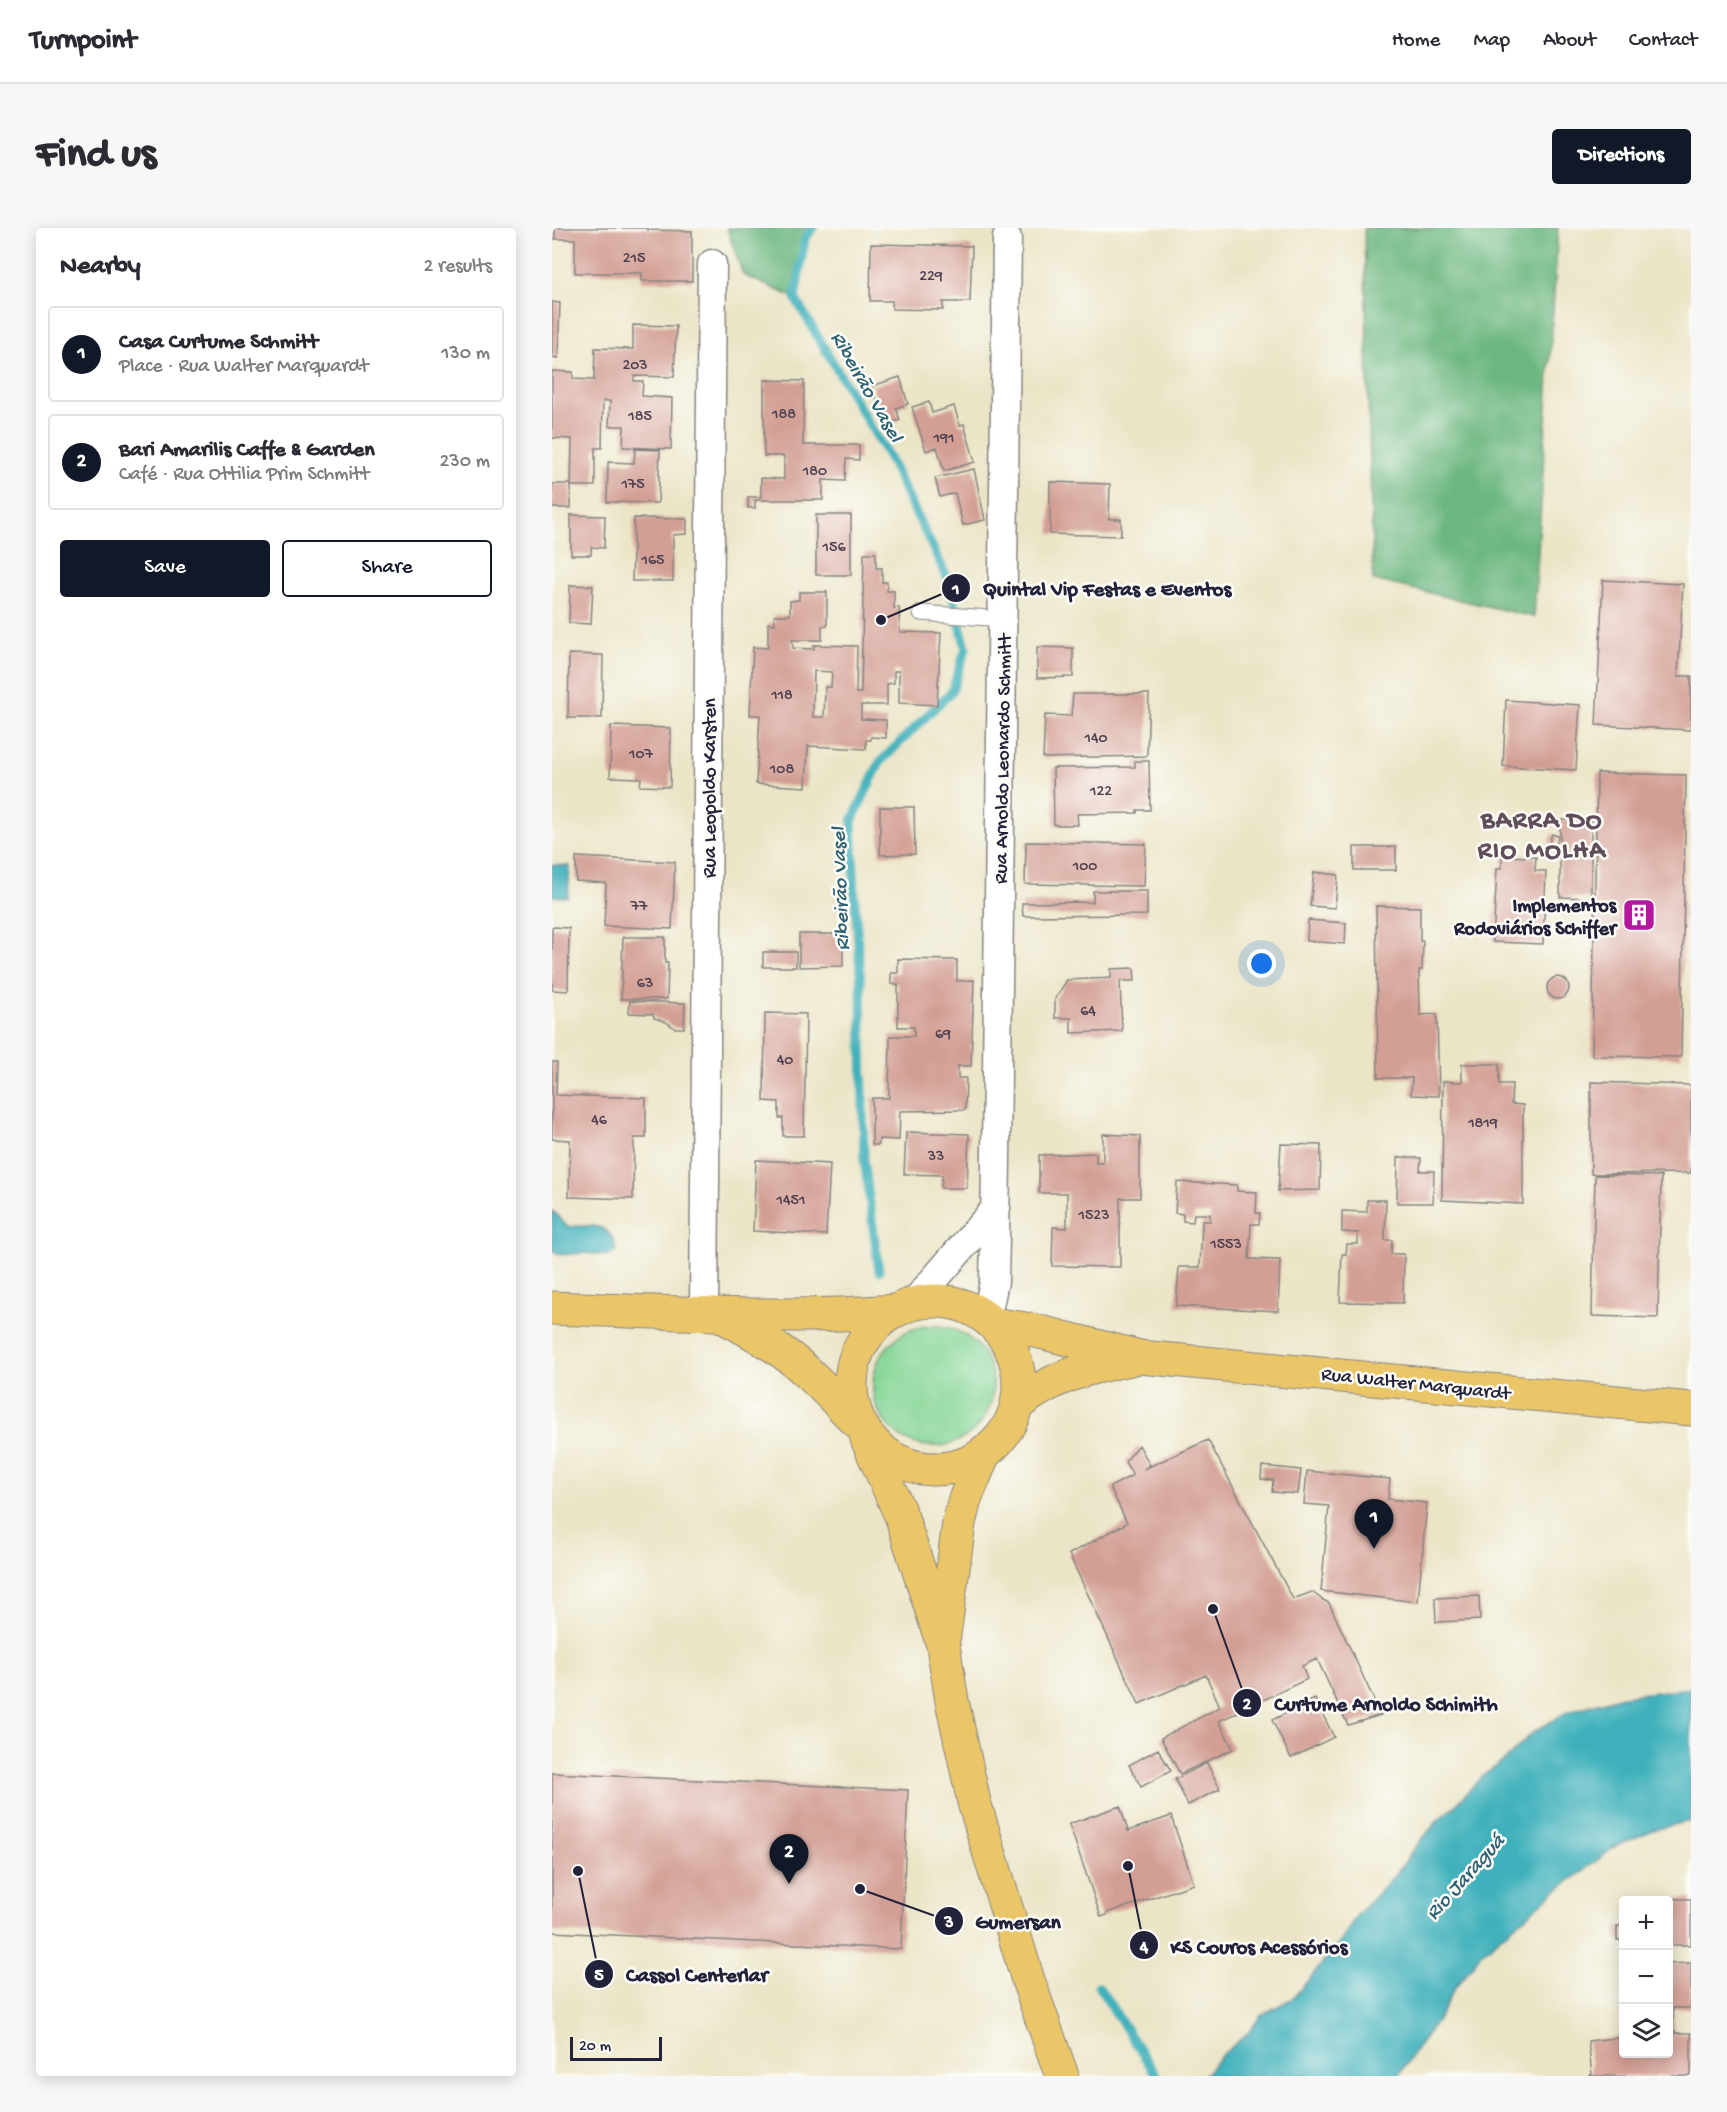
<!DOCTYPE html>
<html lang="en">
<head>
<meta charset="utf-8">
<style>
	body { margin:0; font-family:"Gochi Hand",sans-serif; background:#f7f7f7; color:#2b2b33 }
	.controls { position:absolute; right:18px; bottom:18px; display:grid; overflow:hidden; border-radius:6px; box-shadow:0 3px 15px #0003 }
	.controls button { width:54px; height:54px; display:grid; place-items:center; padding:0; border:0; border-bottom:2px solid #e1e1e2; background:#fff; color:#2b2b33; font:30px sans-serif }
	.scale { position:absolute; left:18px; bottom:15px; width:92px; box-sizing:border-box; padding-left:6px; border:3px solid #22223b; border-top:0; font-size:16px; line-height:21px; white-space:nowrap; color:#22223b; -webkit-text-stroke:4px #fdfcf7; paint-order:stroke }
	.you { position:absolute; left:710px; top:736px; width:21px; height:21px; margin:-15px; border:4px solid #fff; border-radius:50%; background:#1a73e8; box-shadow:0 0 0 9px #1a73e833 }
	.badge { display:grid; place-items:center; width:39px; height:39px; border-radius:50%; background:#111827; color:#fff; font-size:20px; font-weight:700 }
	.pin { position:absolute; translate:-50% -50px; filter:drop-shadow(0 2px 3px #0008) }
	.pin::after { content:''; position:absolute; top:32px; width:21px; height:18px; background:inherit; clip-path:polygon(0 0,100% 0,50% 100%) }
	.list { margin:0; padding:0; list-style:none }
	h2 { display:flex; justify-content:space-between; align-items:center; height:78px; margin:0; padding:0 24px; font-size:26px }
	h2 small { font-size:20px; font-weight:400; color:#7c7c81 }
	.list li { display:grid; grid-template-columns:39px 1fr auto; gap:18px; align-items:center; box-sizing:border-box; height:96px; margin:0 12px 12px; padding:0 12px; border:2px solid #e1e1e2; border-radius:6px }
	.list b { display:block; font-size:22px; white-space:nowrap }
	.list p { margin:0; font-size:20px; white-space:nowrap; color:#7c7c81 }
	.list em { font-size:20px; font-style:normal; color:#7c7c81 }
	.actions { display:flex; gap:12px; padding:18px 24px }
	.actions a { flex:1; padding:14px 0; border:2px solid #111827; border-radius:6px; text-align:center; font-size:21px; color:#111827 }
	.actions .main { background:#111827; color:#fff }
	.icon { flex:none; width:33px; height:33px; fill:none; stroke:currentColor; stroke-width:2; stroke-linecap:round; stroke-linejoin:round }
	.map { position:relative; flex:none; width:1139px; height:1848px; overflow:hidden; border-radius:6px }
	header { display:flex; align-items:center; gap:36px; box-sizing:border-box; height:84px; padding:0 30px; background:#fff; border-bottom:2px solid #e1e1e2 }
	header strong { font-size:28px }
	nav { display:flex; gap:33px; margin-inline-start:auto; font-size:21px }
	.intro { display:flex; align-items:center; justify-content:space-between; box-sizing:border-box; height:144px; padding:0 36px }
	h1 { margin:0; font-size:42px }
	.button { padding:15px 27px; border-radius:6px; background:#111827; color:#fff; font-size:21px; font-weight:700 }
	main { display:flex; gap:36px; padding:0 36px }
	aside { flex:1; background:#fff; border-radius:6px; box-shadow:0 3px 15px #0003 }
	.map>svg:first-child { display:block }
</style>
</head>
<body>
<header>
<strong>Turnpoint</strong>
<nav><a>Home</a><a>Map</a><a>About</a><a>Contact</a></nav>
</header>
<div class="intro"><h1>Find us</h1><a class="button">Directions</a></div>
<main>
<aside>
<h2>Nearby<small>2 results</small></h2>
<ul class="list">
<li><span class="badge">1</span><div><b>Casa Curtume Schmitt</b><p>Place · Rua Walter Marquardt</p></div><em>130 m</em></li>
<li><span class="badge">2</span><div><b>Bari Amarilis Caffe &amp; Garden</b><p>Café · Rua Ottilia Prim Schmitt</p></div><em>230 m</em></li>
</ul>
<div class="actions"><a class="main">Save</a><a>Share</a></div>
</aside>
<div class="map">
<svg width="1139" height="1848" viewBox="0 0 1139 1848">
	<rect width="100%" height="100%" fill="#fdfcf7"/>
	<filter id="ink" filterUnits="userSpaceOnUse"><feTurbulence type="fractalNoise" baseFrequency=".0167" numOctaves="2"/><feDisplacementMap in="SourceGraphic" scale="12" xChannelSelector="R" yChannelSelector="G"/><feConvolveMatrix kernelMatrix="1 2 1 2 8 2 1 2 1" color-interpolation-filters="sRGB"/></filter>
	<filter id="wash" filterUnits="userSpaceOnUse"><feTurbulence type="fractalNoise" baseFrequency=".008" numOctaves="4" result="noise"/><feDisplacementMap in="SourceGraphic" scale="24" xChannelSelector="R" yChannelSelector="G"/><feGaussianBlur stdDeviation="1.35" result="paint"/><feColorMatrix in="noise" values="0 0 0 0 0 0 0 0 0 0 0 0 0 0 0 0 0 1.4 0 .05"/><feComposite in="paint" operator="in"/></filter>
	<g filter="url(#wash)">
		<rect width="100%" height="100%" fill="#ebe5c7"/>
		<path fill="#85d697" stroke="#547c69" stroke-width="1.5" d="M321 1158a60 60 0 1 1 120 0a60 60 0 1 1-120 0Z"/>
		<path fill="#6cb780" stroke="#476c5e" stroke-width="1.5" d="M175,0H261L253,11L243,70L191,47Z
			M812,0H1006L982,389L821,352Z"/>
		<path fill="#41b1bc" stroke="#326a7c" stroke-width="1.5" d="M0,637L18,638L16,669L0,668Z
			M0,983C8,987 9,994 16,999C29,998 51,994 59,1008C62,1012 63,1019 64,1023L57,1028L34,1025L9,1027L0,1022Z
			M1139,1460V1593L1101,1602L1064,1618L999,1667L931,1724L902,1761L889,1786L846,1848H651L670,1827L698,1803L709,1787L741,1770L790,1712L805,1687L845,1645L862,1621L886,1592L901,1580L929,1549L953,1532L980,1505L1013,1485L1070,1468Z"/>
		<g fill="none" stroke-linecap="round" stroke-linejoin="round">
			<path stroke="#41b1bc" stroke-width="9" d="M261,0L253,11L243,70L336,228L396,351L414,420L400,463L328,534L300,593L303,675L309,755L312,931L327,1043
				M546,1758L605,1848"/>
		</g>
		<g id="blocks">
			<path fill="#d39f94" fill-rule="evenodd" d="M3,0H96V2L140,3V53H90V45H23V11H3Z
				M319,16L420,18L418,74H391V82L340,81V73H318Z
				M0,74L8,75L6,130L0,129Z
				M81,97L124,98L122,149L82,148V153H91L90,168L120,170L119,221L71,219L72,198H57L58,173H51L50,220H43V258H19L20,211L0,210V143L21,144V151L42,152L43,120L81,121Z
				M348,149L356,176L344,180L348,192L333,196L320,158Z
				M212,152L252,153L251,217H307V232L294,231L293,253L271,252V272H203V280H196V269H209V250L232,251V228H212Z
				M377,174L380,185L402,178L408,197L412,196L423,234L392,243L385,219L374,223L360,179Z
				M83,221L108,222L106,275L55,274L56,234L82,235Z
				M422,241L433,292L411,297L403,265L388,269L383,250Z
				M498,254L558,256L557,291H569V308L498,306Z
				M0,256H19V280H0Z
				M19,287L53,288L52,320L39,319V327H19Z
				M264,287H299V347H264Z
				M82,290L135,291V306L121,307V353H80Z
				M312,325H324V340H330V354H335V363H342V380L347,379L348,404L389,405L385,477L347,475V443H342V455L335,456V477H309V491L334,492V510L319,509V512H314V521L256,518L254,559L204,556L208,487H198L201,419L216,420V395L223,396L222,387H238V373L247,372V364H275V398H270V412H240L241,420L262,421V417L305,418L304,465H309ZM262,443L280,444L279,459H273L272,489H261Z
				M1051,352L1131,356L1126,448H1139V502L1044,497Z
				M18,357L41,358L39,396L17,395Z
				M485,419L521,420V449L485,450Z
				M17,426L51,427L50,490H16Z
				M521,466H597L595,528L491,530L493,487L519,488Z
				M954,472L1028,477L1024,542L951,538Z
				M59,498L119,500L118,559L88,558L89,550L58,549Z
				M583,533H597L598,582H585V585L525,586L526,597H502L501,540L583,539Z
				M1045,545L1134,547L1129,829L1040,828Z
				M328,579H362L363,626L328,627Z
				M1008,592H1039V670L1008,669Z
				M1000,606L1006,608L1004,617L997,615Z
				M474,614L594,616L592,658L473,656Z
				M802,619H844V642H802Z
				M950,628L984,629L983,643H994L991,716L941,714L945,640H950Z
				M24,629L123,634L120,701L52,698L54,655L24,653Z
				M762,644L786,647L783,680L758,678Z
				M541,663H595V687L471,688L470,675L541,674Z
				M824,678L868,679V713H871L870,742H867L868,787L885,786L887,868L859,867L860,850H826Z
				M756,692L794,695L793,716L755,713Z
				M0,699L17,700L16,763L0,762Z
				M247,706H291V738L247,739Z
				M71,709H113V735H116L115,771H69Z
				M211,724H244V739H211Z
				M346,731L405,732V753L422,752L419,838H406V850H414L413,882L348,883L347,912L327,911V917H320V870H337L338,808H362V799H346V756H339V745H346Z
				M582,740L583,753H568L570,803L519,805V790H503V771L515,752L559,750V741Z
				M995 760a11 11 0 1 1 22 0a11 11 0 1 1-22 0Z
				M78,773L133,775L132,800H123L114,794L102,790L101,786L77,785Z
				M213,785L254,786L252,908H231V890H227V874L212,873Z
				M0,834H5L4,867L94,870V910H82L81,971L17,969L18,912L0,911Z
				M910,836H947V856H960L959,876L971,877V976L890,972L891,853L910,854Z
				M1039,854L1139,857V945L1039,946Z
				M354,904L417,906L415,960H389L390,947L352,946Z
				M551,906L588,908V970H568V1039L500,1038L501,999L515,1000V965H487V927L544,925V935H551Z
				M729,916L769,917L768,962L726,963Z
				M846,929L869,930L868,943H882L881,975H845Z
				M204,932L278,936L274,1007L201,1003Z
				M1043,947L1109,948L1106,1090L1040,1088Z
				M625,954L685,957V963L705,964L704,985H708L707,996H699L697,1031L728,1032L726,1083L624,1078L627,1039H648L650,993H658V986H642L641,994L631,993V986L623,985Z
				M815,972H834L833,1012H840L839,1026H852L851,1075L788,1074L790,1026H794L795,1016H806V1005L790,1004V983L815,984Z
				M656,1212L741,1371L760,1364L771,1372L777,1375L829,1487L796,1497L765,1431L750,1438L755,1451L667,1493L681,1521L628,1546L609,1510L668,1479L654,1447L587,1476L517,1326L575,1295L558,1259L581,1247L573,1234L587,1217L598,1237L592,1241Z
				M710,1238L749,1242L746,1266L720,1264L721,1252L709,1251Z
				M755,1243L838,1251L836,1271L875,1275L866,1374L769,1363L777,1278L752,1276Z
				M927,1368L928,1392L884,1394L883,1370Z
				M763,1471L782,1509L739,1530L720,1492Z
				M606,1521L619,1543L589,1559L577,1537Z
				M655,1535L668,1561L636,1577L623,1551Z
				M0,1545L356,1562L349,1721L0,1704Z
				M568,1578L576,1603L619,1588L642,1656L555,1685V1687L549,1689L517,1596Z
				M1116,1671H1139V1717H1116Z
				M1065,1698H1072V1712H1065Z
				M1139,1735V1780H1121V1803H1123V1805H1139V1848H1035L1040,1846L1036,1813L1072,1809V1826H1116V1736Z"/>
		</g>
	</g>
	<g filter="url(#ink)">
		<use href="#blocks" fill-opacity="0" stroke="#868481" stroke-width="1.5"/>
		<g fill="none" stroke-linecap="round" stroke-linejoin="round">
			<defs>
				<path id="service" d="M369,385L451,391"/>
				<path id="minor" d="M360,1077L444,980
					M152,1085L160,36
					M434,1091L442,1054L443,1010L455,10"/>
				<path id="primary" d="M299 1157a84 84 0 1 1 168 0a84 84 0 1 1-168 0Z
					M0,1080C114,1084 229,1092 343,1083
					M170,1088C200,1104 230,1121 255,1144C272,1159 288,1177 304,1193
					M441,1096L480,1102L588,1129L1139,1181
					M466,1176C505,1146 537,1140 583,1130
					M315,1211L350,1290L391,1417L400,1473L422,1574L476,1752L510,1848
					M392,1407L407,1295L413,1271L433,1223"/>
			</defs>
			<use href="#service" stroke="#868481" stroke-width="17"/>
			<use href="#minor" stroke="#868481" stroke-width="31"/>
			<use href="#primary" stroke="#868481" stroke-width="35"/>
			<use href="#service" stroke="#fff" stroke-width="15"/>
			<use href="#minor" stroke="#fff" stroke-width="28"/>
			<use href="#primary" stroke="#ebc669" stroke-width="33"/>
		</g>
	</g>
	<defs>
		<symbol id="building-square" viewBox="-11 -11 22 22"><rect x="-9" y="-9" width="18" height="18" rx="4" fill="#b5179e" stroke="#fdfcf7"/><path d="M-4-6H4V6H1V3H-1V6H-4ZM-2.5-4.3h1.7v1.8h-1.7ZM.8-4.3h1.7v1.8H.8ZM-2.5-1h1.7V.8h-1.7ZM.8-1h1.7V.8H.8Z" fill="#fff"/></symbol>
	</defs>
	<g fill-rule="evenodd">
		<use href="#building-square" x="1068" y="668" width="38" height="38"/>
	</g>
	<g text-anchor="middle" stroke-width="5" stroke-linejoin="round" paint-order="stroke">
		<g font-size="16" fill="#4e4151">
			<text x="82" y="34">215</text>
			<text x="379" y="52">229</text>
			<text x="83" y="141">203</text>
			<text x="232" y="190">188</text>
			<text x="88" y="192">185</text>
			<text x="392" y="214">191</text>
			<text x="263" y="247">180</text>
			<text x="81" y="260">175</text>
			<text x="282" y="323">156</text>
			<text x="101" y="336">165</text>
			<text x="230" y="471">118</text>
			<text x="544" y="514">140</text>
			<text x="89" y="530">107</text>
			<text x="230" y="545">108</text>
			<text x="549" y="567">122</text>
			<text x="533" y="642">100</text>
			<text x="87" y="682">77</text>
			<text x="93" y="759">63</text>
			<text x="536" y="787">64</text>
			<text x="391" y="810">69</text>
			<text x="233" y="836">40</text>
			<text x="47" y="896">46</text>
			<text x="931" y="899">1819</text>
			<text x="384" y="932">33</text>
			<text x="239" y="976">1451</text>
			<text x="542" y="991">1523</text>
			<text x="674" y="1020">1553</text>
		</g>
		<g font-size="20" fill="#22223b" stroke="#fdfcf7">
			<text transform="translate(449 531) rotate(-89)" y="7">Rua Arnoldo Leonardo Schmitt</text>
			<text transform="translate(156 560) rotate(-90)" y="7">Rua Leopoldo Karsten</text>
			<text transform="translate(864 1154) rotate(6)" y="7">Rua Walter Marquardt</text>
		</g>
		<g font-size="20" font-weight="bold" fill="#22223b" stroke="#fdfcf7" text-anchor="end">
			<text x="1064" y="683">Implementos<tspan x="1064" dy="23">Rodoviários Schiffer</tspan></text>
		</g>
		<g font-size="21" font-style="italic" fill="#306275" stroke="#fdfcf7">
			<text transform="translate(316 158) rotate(60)" y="7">Ribeirão Vasel</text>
			<text transform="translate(287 661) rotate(-92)" y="7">Ribeirão Vasel</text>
			<text transform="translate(912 1648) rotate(-48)" y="7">Rio Jaraguá</text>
		</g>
		<g font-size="26" font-weight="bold" letter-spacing="1.5" fill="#604e5a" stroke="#fdfcf7">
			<text x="990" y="599">BARRA DO<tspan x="990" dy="30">RIO MOLHA</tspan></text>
		</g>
	</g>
	<path fill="none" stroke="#22223b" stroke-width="2" d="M329 392L404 360M661 1381L695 1475M308 1661L397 1693M576 1638L592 1717M26 1643L47 1746"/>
	<g fill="#22223b" stroke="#fdfcf7" stroke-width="2">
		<circle cx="329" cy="392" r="6"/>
		<circle cx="661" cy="1381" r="6"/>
		<circle cx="308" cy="1661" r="6"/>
		<circle cx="576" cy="1638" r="6"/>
		<circle cx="26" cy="1643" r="6"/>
		<circle cx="404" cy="360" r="15"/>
		<circle cx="695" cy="1475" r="15"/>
		<circle cx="397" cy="1693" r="15"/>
		<circle cx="592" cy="1717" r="15"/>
		<circle cx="47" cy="1746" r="15"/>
	</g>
	<g font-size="18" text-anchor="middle" font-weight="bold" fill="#fff">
		<text x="404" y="366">1</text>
		<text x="695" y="1481">2</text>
		<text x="397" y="1699">3</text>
		<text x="592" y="1724">4</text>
		<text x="47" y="1752">5</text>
	</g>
	<g font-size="21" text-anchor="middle" font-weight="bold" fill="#22223b" stroke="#fdfcf7" stroke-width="5" stroke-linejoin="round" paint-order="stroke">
		<text x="555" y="367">Quintal Vip Festas e Eventos</text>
		<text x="834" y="1482">Curtume Arnoldo Schimith</text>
		<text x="466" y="1700">Gumersan</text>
		<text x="707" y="1725">KS Couros Acessórios</text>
		<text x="145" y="1753">Cassol Centerlar</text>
	</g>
</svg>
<div class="controls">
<button>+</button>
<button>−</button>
<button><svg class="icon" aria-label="layers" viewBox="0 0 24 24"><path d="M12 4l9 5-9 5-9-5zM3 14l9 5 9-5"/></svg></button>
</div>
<div class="scale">20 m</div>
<div class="you"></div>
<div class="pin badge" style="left:822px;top:1321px">1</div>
<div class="pin badge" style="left:237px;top:1656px">2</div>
</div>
</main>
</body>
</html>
